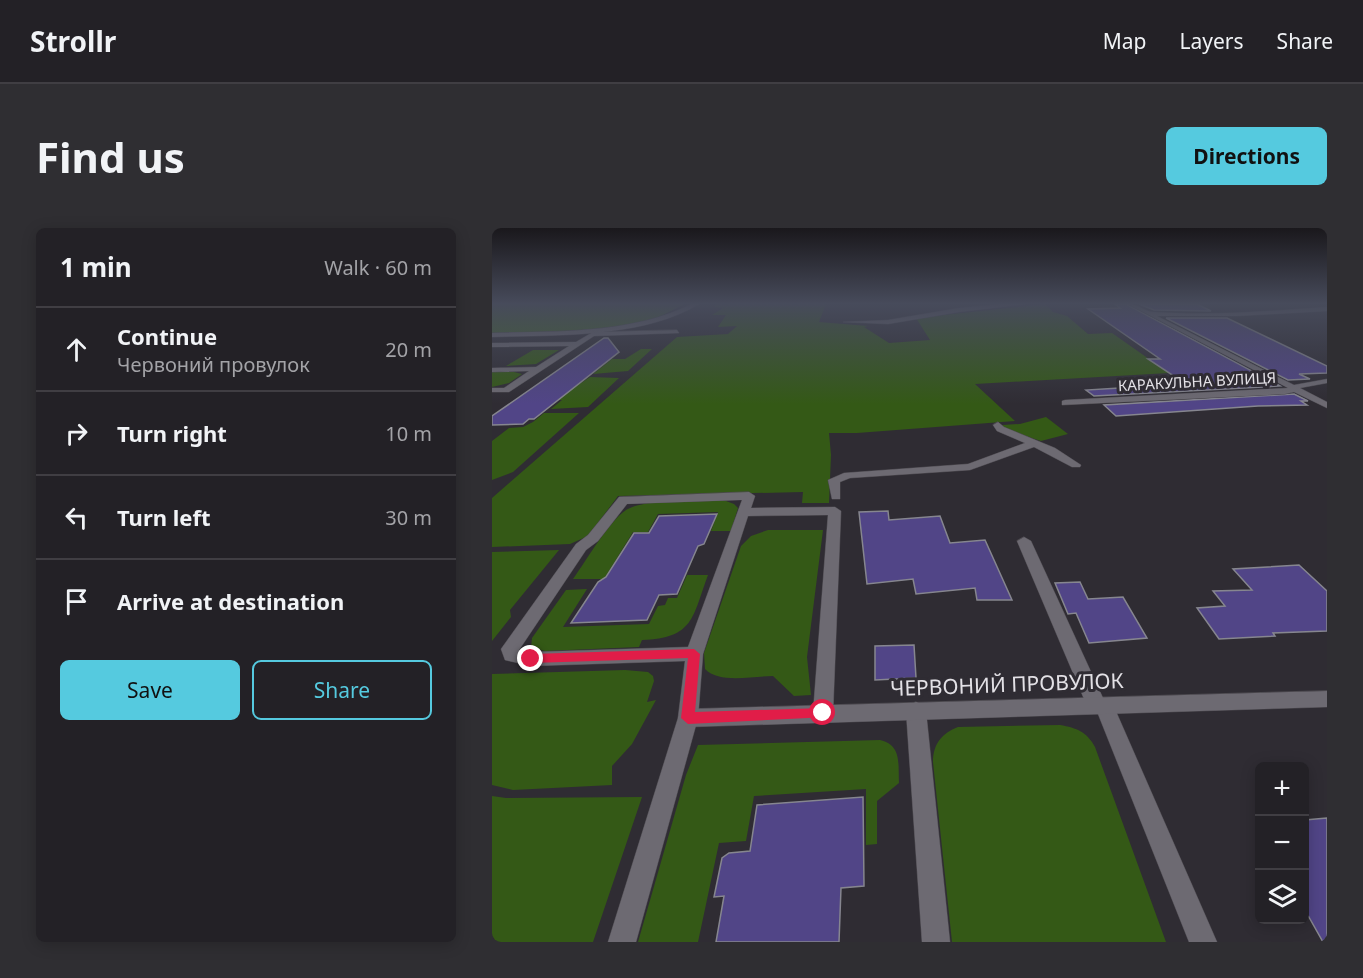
<!DOCTYPE html>
<html lang="en">
<head>
<meta charset="utf-8">
<style>
	body { margin:0; font-family:"Noto Sans",sans-serif; background:#2f2e32; color:#f1f3f6 }
	.controls { position:absolute; right:18px; bottom:18px; display:grid; overflow:hidden; border-radius:9px; box-shadow:0 3px 15px #0003 }
	.controls button { width:54px; height:54px; display:grid; place-items:center; padding:0; border:0; border-bottom:2px solid #403e43; background:#232126; color:#f1f3f6; font:30px sans-serif }
	.stop { position:absolute; width:18px; height:18px; margin:-14px; border:4px solid #e11d48; border-radius:50%; background:#fff }
	.stop.end { background:#e11d48; border-color:#fff; box-shadow:0 2px 6px #0008 }
	.list { margin:0; padding:0; list-style:none }
	h2 { display:flex; justify-content:space-between; align-items:center; height:78px; margin:0; padding:0 24px; font-size:26px }
	h2 small { font-size:20px; font-weight:400; color:#a3a3a7 }
	.list li { display:grid; grid-template-columns:39px 1fr auto; gap:18px; align-items:center; box-sizing:border-box; height:84px; padding:0 24px; border-top:2px solid #403e43 }
	.list b { display:block; font-size:22px; white-space:nowrap }
	.list p { margin:0; font-size:20px; white-space:nowrap; color:#a3a3a7 }
	.list em { font-size:20px; font-style:normal; color:#a3a3a7 }
	.actions { display:flex; gap:12px; padding:18px 24px }
	.actions a { flex:1; padding:14px 0; border:2px solid #55cadf; border-radius:9px; text-align:center; font-size:21px; color:#55cadf }
	.actions .main { background:#55cadf; color:#111 }
	.icon { flex:none; width:33px; height:33px; fill:none; stroke:currentColor; stroke-width:2; stroke-linecap:round; stroke-linejoin:round }
	.map { position:relative; flex:none; width:835px; height:714px; overflow:hidden; border-radius:9px }
	header { display:flex; align-items:center; gap:36px; box-sizing:border-box; height:84px; padding:0 30px; background:#232126; border-bottom:2px solid #403e43 }
	header strong { font-size:28px }
	nav { display:flex; gap:33px; margin-inline-start:auto; font-size:21px }
	.intro { display:flex; align-items:center; justify-content:space-between; box-sizing:border-box; height:144px; padding:0 36px }
	h1 { margin:0; font-size:42px }
	.button { padding:15px 27px; border-radius:9px; background:#55cadf; color:#111; font-size:21px; font-weight:700 }
	main { display:flex; gap:36px; padding:0 36px }
	aside { flex:1; background:#232126; border-radius:9px; box-shadow:0 3px 15px #0003 }
	.map>svg:first-child { display:block }
</style>
</head>
<body>
<header>
<strong>Strollr</strong>
<nav><a>Map</a><a>Layers</a><a>Share</a></nav>
</header>
<div class="intro"><h1>Find us</h1><a class="button">Directions</a></div>
<main>
<aside>
<h2>1 min<small>Walk · 60 m</small></h2>
<ul class="list">
<li><svg class="icon" aria-label="ahead" viewBox="0 0 24 24"><path d="M12 20V5M6 11l6-6 6 6"/></svg><div><b>Continue</b><p>Червоний провулок</p></div><em>20 m</em></li>
<li><svg class="icon" aria-label="right" viewBox="0 0 24 24"><path d="M7 20v-9h11M14 6l5 5-5 5"/></svg><div><b>Turn right</b></div><em>10 m</em></li>
<li><svg class="icon" aria-label="left" viewBox="0 0 24 24"><path d="M17 20v-9H6M10 6l-5 5 5 5"/></svg><div><b>Turn left</b></div><em>30 m</em></li>
<li><svg class="icon" aria-label="arrive" viewBox="0 0 24 24"><path d="M6 21V4h12l-3 4 3 4H6"/></svg><div><b>Arrive at destination</b></div></li>
</ul>
<div class="actions"><a class="main">Save</a><a>Share</a></div>
</aside>
<div class="map">
<svg width="835" height="714" viewBox="0 0 835 714">
	<rect width="100%" height="100%" fill="#2f2c33"/>
	<path fill="#345916" d="M225,76H334L327,94L376,98L372,99L397,115L438,112L424,90L553,76L561,84L575,88L596,106L620,105L677,145L483,156L523,193L365,205H337L339,227L337,275H310L311,264L126,268L96,308L78,316L0,319V270L185,109L236,106L245,98L226,99L234,87H220L231,80L222,79Z
		M149,121H160L136,143L101,146L120,131H133Z
		M41,122H67L44,136L14,138Z
		M18,143L30,146L17,155L0,159V144Z
		M98,149L127,150L96,179L59,181L70,172H60L81,156L89,155Z
		M52,185H87L21,244L0,252V213L17,200L31,199L41,194Z
		M554,189L576,206L549,213L512,201L510,197L528,196Z
		M234,273L242,276L246,280L239,303H219L226,284L166,286L156,304H141L112,351H81C94,333 117,293 134,282C152,270 211,273 234,273Z
		M276,302H331L315,429L319,467L302,468L281,448C261,448 227,456 213,441L212,425L249,318L259,308Z
		M67,322L18,382L19,389L0,413V324Z
		M195,347H216C200,390 202,410 150,412L147,419L53,423L39,419L40,410L74,362L95,361L71,399L157,396L166,378L173,377L176,370H185Z
		M133,442L156,444L161,448L162,453L155,474L164,472L140,516L120,538V557L21,562L0,557V446Z
		M568,497C585,500 595,504 603,519L674,714H460L441,534C441,516 450,505 466,499Z
		M388,512C410,517 406,536 407,555L385,573V616L374,617V561L262,568L254,613L227,615L206,714H146L194,547L206,517Z
		M0,568L14,570L150,569L101,714H0Z"/>
	<path fill="#416724" d="M0,76H192C181,82 170,88 158,92C116,107 46,105 0,107Z"/>
	<path fill="#514587" stroke="#86868f" stroke-width="1.5" d="M623,76H634L788,158L602,168L594,162L643,159L637,154L688,152L656,131H668L596,81L628,80Z
		M647,76H705L719,83L662,82Z
		M674,90H735L835,138V145L807,146L818,151L796,152Z
		M112,110H116L127,124L42,191H37L31,196L0,197V188Z
		M802,166L816,173H809L815,177L766,178L624,188L612,177Z
		M396,283L397,292L448,288L458,315L493,312L520,372H485L483,360L424,366L421,351L375,356L367,284Z
		M225,286L212,316L206,318L185,366L167,367L155,392L79,395L106,354L114,349L142,305H157L167,288Z
		M807,337L835,363V403L781,405L783,408L727,411L705,380L733,378L721,363L760,362L741,341Z
		M588,354L596,371L631,369L655,410L597,415L584,385L576,386L563,355Z
		M422,417L424,450L383,452V418Z
		M371,569L372,658L349,660L347,714H224L232,668L222,669L230,630L237,625L258,623L265,577Z
		M835,590V714H831L813,682V592Z"/>
	<g fill="none" stroke-linecap="round" stroke-linejoin="round">
		<defs>
			<path id="lane" d="M185,102L187,105L102,108L17,164H0V160H12L37,143L0,144V140L44,139L77,118L0,119V115L84,114L101,104Z
				M506,194L512,199L563,220L589,237L588,239H580L542,219L478,242L358,250L348,254V271H340L336,252L352,245L476,236L533,215L505,203L501,197Z
				M257,264L263,268L259,280L343,279L349,283L341,485L338,491L331,494L324,491L321,485L336,287L256,288L211,426L206,490L144,714H116L186,490L193,433L39,438L13,432L9,421L84,316L96,307L127,269ZM250,272L196,419L39,424L27,422L94,322L106,313L135,276Z
				M532,309L539,313L611,470L619,472L725,714H697L606,486L598,484L595,478L525,313Z
				M424,474L431,477L434,483L458,714H430L414,483L417,477Z"/>
			<path id="street" d="M200,76H207C152,110 64,107 0,109V105C66,103 139,106 200,76Z
				M510,76H534L467,84L396,96L351,94L396,92L467,80Z
				M636,76C646,76 653,84 662,84C719,88 778,83 835,79V83L745,88H665L802,157L835,151V155L808,160L835,174V180L802,164L793,166L570,177V173L573,172L796,160Z
				M835,463V479L196,499L189,496L186,490L189,484L196,481Z"/>
		</defs>
		<use href="#lane" stroke="#4c494f" stroke-width="1"/>
		<use href="#street" stroke="#4c494f" stroke-width="1"/>
		<use href="#lane" fill="#6d6a72" fill-rule="evenodd"/>
		<use href="#street" fill="#6d6a72" fill-rule="evenodd"/>
	</g>
	<linearGradient id="sky" x2="0" y2="1"><stop stop-color="#1a181c"/><stop offset="0.43" stop-color="#474b5b"/><stop offset="1" stop-color="#474b5b" stop-opacity="0"/></linearGradient>
	<rect width="835" height="176" fill="url(#sky)"/>
	<path fill="#e11d48" d="M202,421L208,426L203,484L331,480L337,485L336,489L196,496L189,490L196,430L39,435L34,431L39,426Z"/>
	<g text-anchor="middle" stroke-width="6" stroke-linejoin="round" paint-order="stroke">
		<g font-size="15" fill="#e3e1e6" stroke="#2f2c33">
			<text transform="translate(705 154) rotate(-3)" y="5">КАРАКУЛЬНА ВУЛИЦЯ</text>
		</g>
		<g font-size="21" fill="#e3e1e6" stroke="#2f2c33">
			<text transform="translate(515 457) rotate(-2)" y="7">ЧЕРВОНИЙ ПРОВУЛОК</text>
		</g>
	</g>
</svg>
<div class="controls">
<button>+</button>
<button>−</button>
<button><svg class="icon" aria-label="layers" viewBox="0 0 24 24"><path d="M12 4l9 5-9 5-9-5zM3 14l9 5 9-5"/></svg></button>
</div>
<div class="stop" style="left:331px;top:485px"></div>
<div class="stop end" style="left:39px;top:431px"></div>
</div>
</main>
</body>
</html>
